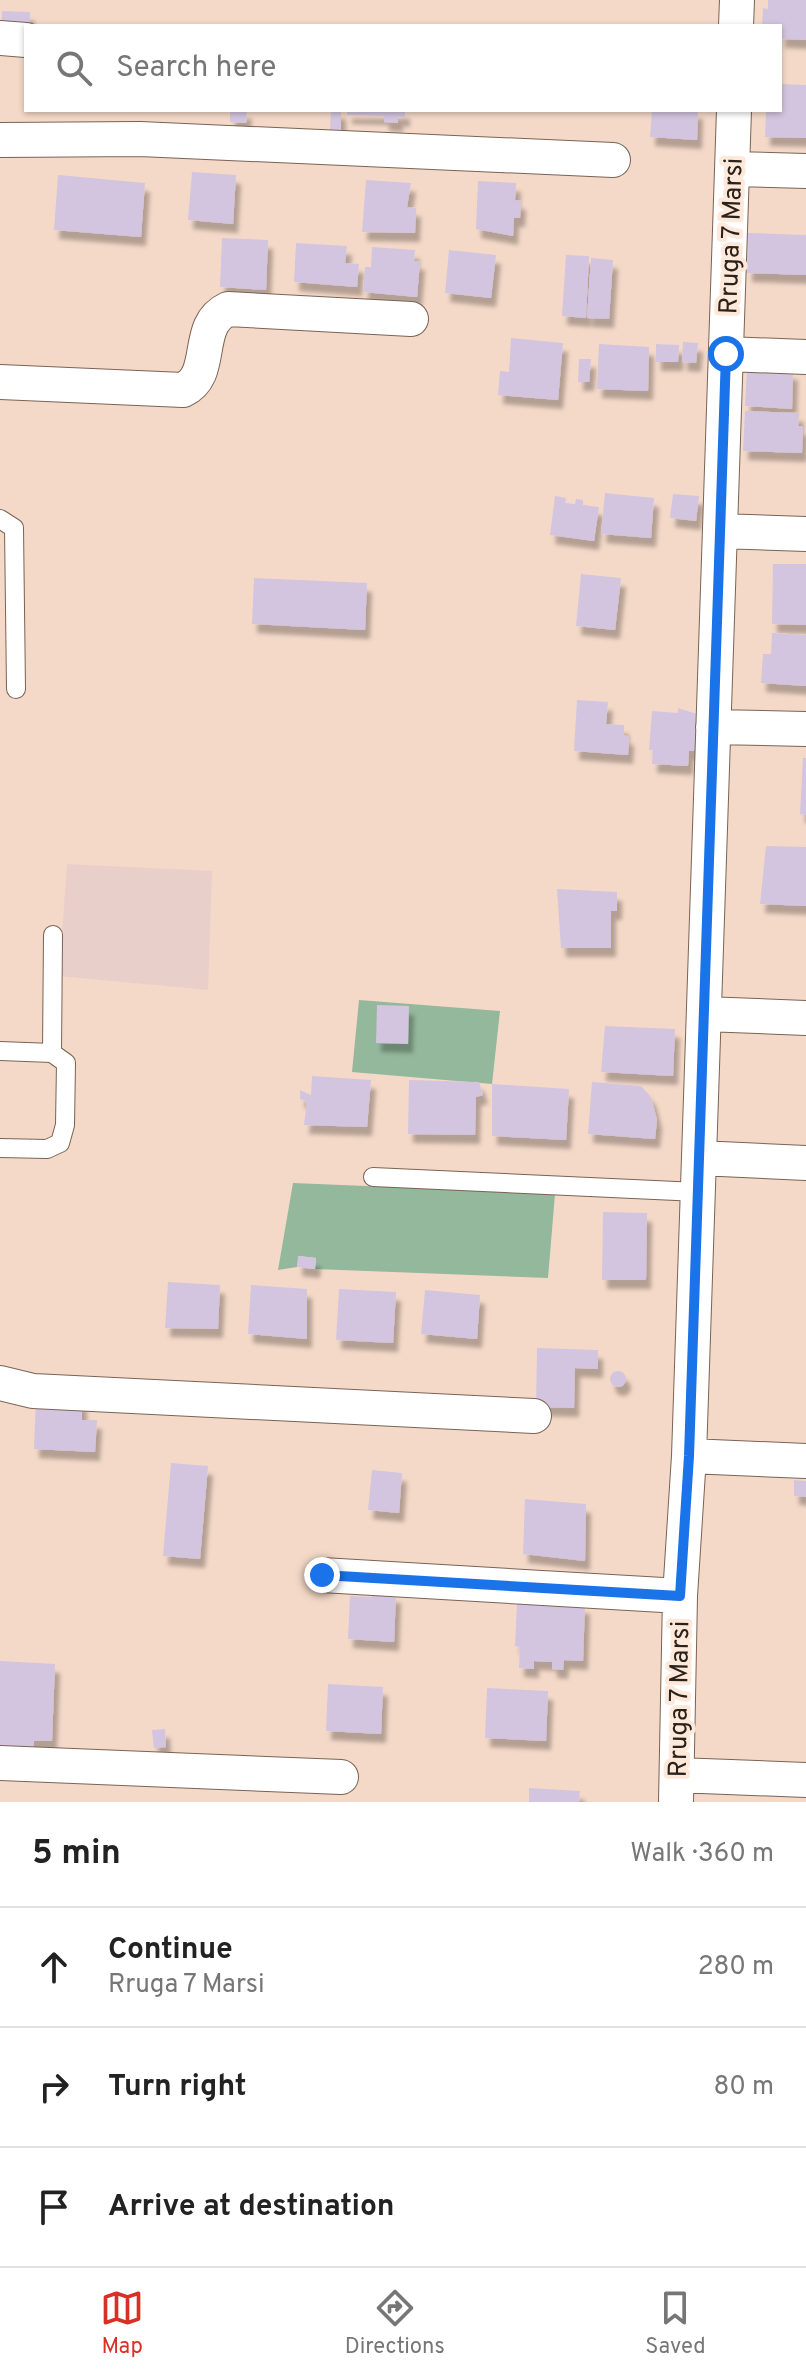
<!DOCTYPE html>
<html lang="en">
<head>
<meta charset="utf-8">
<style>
	body { margin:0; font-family:Overpass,sans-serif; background:#f2f2f2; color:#222 }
	.stop { position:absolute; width:24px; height:24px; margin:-18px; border:6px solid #1a73e8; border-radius:50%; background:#fff }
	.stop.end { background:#1a73e8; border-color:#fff; box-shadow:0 2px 8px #0008 }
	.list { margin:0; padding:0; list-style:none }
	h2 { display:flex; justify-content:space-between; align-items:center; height:104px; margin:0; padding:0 32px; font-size:34px }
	h2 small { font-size:26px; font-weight:400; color:#767676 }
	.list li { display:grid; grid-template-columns:52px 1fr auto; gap:24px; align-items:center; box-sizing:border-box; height:120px; padding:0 32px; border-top:2px solid #e0e0e0 }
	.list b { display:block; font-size:30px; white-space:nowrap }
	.list p { margin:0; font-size:26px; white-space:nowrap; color:#767676 }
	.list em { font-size:26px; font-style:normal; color:#767676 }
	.icon { flex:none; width:44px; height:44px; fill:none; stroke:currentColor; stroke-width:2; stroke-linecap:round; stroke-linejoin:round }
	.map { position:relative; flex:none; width:806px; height:1802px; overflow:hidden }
	.search { position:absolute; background:#fff; box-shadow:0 2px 6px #0004; left:24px; right:24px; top:24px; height:88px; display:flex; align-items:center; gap:20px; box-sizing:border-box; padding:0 28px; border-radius:0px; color:#767676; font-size:30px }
	.sheet { height:464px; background:#fff }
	nav { display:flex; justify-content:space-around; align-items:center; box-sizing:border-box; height:112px; border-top:2px solid #e0e0e0; background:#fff; font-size:22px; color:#767676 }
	nav a { display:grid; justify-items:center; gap:4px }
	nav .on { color:#d93025 }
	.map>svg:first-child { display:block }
</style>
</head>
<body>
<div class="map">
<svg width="806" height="1802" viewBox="0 0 806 1802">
	<defs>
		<filter id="shadow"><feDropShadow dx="5" dy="9" stdDeviation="2" flood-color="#0004"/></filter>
	</defs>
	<rect width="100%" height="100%" fill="#f4d9c8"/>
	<path fill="#e9cfc9" d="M67,864L212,871L208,990L59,976Z"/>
	<path fill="#94b89b" d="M359,1000L500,1011L492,1084L352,1072Z
		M293,1183L555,1194L548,1278L315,1269L316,1258L299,1256L297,1267L278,1270Z"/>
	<path fill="#d3c5df" filter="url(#shadow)" d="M768,0H806V40L780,39V26H762L763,8L768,9Z
		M2,11L30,12V26L1,28Z
		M780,84L806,85V138L765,137L766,110H780Z
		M230,110H247L246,123L230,122Z
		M331,110H341V131L330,130Z
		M347,110H405V118L398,117V123L384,122V116L347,115Z
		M652,110H698L697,140L650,137Z
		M192,172L236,175L233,224L188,220Z
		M58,175L145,183L141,237L54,230Z
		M366,180L411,183L407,207L416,208L415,233L362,232Z
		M478,181L516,183L515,200L521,201L520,218H514L513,236L476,229Z
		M748,233L806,235V275L747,273Z
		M222,238L268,240L266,290L220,287Z
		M296,243L347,246L345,263L359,264L357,287L294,282Z
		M372,247L415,250L414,261H420L417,297L363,292L365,267H371Z
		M449,250L496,255L491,298L445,293Z
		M566,255L589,256L586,318L562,316Z
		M591,258L613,260L609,319L587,318Z
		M511,338L563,343L558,400L498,395L500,371L509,372Z
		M683,342L698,343L696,363L682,362Z
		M599,344L649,347L648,391L597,389Z
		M656,344L679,345L678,362H656Z
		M579,359H591L589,382H578Z
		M747,369L793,371L792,409L745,406Z
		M745,411L799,413L798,426L803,427L802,453L743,451Z
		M605,493L654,498L651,538L601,534Z
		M673,494L699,496L696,521L670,518Z
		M555,496L566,498L565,503L575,504L576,499L583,500V505L599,507L594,541L550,535Z
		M773,564H806V625L772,624Z
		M581,574L621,578L615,630L576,626Z
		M254,578L367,583L365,630L252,624Z
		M772,633L806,635V686L761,683L763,654H771Z
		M577,700L608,702L606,724L624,725V735L629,737L628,755L574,751Z
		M678,708L697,714L694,751H689L688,766L652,764L653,750H649L652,711L678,713Z
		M803,758H806V815L800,814Z
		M766,846L806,847V906L760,904Z
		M557,889L617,892V911H611V948H561Z
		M377,1005L409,1006L408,1044L376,1043Z
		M605,1026L675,1029L673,1076L601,1072Z
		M312,1076L371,1080L367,1127L304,1125L307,1102L300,1099V1090L311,1095Z
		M409,1080L479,1082L483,1095L476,1097L475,1135L408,1134Z
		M592,1082L641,1086L651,1097L657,1120L655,1139L588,1134Z
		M492,1084L569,1089L566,1140L492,1136Z
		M603,1212L647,1213L646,1280H602Z
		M298,1256L316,1258L315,1269L297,1267Z
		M168,1282L220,1285L218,1329L165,1328Z
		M251,1285L307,1289V1339L248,1334Z
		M339,1289L396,1292L393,1343L336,1340Z
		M425,1290L480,1295L477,1339L421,1334Z
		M537,1348L598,1350V1369L575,1368L574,1408L536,1407Z
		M610 1379a8 8 0 1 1 16 0a8 8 0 1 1-16 0Z
		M36,1398L82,1401V1420H97L95,1452L34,1449Z
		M171,1463L208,1466L200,1559L163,1556Z
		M372,1470L402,1473L399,1513L368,1510Z
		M794,1480L806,1481V1497L794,1496Z
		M525,1499L586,1504L585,1561L523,1554Z
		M372,1593L396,1594L394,1642L348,1639L350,1596L372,1597Z
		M517,1603L585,1605L583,1661L564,1660L563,1670L552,1669V1662L534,1661V1669L519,1668L520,1647L515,1646Z
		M0,1661L55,1664L52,1741H34L33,1756L0,1754Z
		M328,1684L383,1687L381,1734L326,1731Z
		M487,1688L548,1691L546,1741L485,1738Z
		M165,1729L166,1747L154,1748L152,1730Z
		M529,1788L580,1791L579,1802H529Z"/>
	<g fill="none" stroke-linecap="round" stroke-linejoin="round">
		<defs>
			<path id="lane" d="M0,519L14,528L16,689
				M0,1051L52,1053L66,1063L65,1125L60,1143L47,1149L0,1148
				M52,1053L53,935
				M373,1177L698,1192"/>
			<path id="street" d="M736,26L737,0
				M0,38L26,40
				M0,140L140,139L613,160
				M732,169L806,171
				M726,354L806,357
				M0,382L183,390C216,375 193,325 228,309L411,319
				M720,531L806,534
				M713,727L806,729
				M704,1014L806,1018
				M699,1158L806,1163
				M0,1383L33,1391L534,1416
				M689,1456L806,1461
				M322,1575L680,1596
				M0,1763L341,1777
				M677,1775L806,1780
				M676,1802L680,1596L689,1456L734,110"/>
		</defs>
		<use href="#lane" stroke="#7a6354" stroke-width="20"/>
		<use href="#street" stroke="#7a6354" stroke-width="36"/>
		<use href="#lane" stroke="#fff" stroke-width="18"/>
		<use href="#street" stroke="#fff" stroke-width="34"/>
	</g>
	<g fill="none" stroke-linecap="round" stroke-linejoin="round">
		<path stroke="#1a73e8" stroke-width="10" d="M322,1575L680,1596L689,1456L726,354"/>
	</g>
	<g text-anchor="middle" stroke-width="8" stroke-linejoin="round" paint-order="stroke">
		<g font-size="26" fill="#2b211b" stroke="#fee8da">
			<text transform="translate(730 236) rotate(-88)" y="9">Rruga 7 Marsi</text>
			<text transform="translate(678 1699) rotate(-89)" y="9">Rruga 7 Marsi</text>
		</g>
	</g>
</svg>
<div class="stop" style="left:726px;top:354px"></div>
<div class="stop end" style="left:322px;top:1575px"></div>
<div class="search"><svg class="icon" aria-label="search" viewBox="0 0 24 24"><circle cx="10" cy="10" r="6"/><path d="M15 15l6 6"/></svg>Search here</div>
</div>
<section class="sheet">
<h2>5 min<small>Walk · 360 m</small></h2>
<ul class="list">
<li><svg class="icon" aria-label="ahead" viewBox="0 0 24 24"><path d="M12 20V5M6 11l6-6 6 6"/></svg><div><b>Continue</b><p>Rruga 7 Marsi</p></div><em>280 m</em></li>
<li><svg class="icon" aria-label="right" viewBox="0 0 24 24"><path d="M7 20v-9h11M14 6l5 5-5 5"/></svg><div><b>Turn right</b></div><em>80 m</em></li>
<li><svg class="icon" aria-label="arrive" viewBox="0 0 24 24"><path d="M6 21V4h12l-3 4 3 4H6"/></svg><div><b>Arrive at destination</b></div></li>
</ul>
</section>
<nav>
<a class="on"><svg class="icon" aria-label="map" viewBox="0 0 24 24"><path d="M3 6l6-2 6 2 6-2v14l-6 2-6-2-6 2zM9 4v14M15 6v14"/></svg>Map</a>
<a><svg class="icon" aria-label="directions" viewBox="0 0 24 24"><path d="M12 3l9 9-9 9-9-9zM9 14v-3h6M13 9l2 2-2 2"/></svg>Directions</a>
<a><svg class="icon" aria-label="saved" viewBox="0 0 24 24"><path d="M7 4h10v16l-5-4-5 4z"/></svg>Saved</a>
</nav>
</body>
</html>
